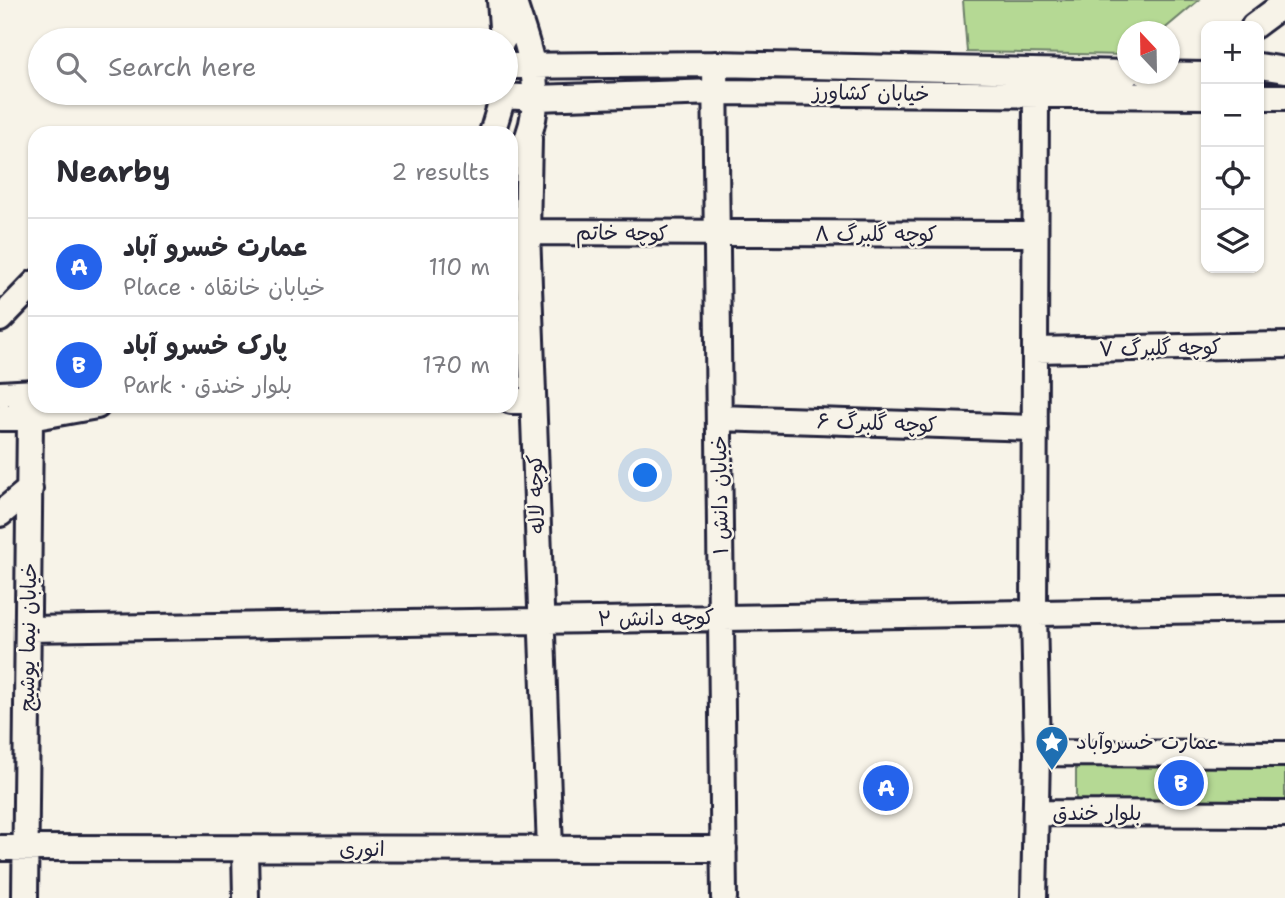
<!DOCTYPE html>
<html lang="en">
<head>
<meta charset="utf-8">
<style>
	body { margin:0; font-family:"Shantell Sans","Playpen Sans Arabic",sans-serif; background:#f2f2f3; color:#2b2b33 }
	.controls { position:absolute; right:21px; top:21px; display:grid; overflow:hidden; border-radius:14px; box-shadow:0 2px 5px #0004 }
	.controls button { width:63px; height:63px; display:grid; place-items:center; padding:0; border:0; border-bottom:2px solid #e1e1e2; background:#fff; color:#2b2b33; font:35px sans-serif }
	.compass { position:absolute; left:1117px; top:21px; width:63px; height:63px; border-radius:50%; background:#fff; box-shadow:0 2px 5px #0004; rotate:338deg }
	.you { position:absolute; left:646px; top:476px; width:24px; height:24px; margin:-18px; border:5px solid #fff; border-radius:50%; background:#1a73e8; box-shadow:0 0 0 10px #1a73e833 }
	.badge { display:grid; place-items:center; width:46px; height:46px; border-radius:50%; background:#2563eb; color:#fff; font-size:23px; font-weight:700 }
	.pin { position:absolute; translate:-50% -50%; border:4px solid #fff; box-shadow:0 2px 7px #0006 }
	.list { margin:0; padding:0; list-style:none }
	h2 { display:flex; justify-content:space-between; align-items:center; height:91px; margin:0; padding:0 28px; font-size:30px }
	h2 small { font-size:23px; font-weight:400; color:#7c7c81 }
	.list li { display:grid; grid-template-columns:46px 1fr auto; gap:21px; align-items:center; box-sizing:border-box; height:98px; padding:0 28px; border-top:2px solid #e1e1e2 }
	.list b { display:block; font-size:26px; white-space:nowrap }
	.list p { margin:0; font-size:23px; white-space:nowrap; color:#7c7c81 }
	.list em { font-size:23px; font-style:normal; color:#7c7c81 }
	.icon { flex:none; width:38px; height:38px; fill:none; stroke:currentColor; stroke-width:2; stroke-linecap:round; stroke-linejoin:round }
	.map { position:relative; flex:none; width:1285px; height:898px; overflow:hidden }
	.search { position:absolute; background:#fff; box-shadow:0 2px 5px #0004; left:28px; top:28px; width:490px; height:77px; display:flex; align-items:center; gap:18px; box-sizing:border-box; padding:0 24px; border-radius:38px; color:#7c7c81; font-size:26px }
	.panel { position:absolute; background:#fff; box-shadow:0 2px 5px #0004; left:28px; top:126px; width:490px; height:287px; border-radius:21px }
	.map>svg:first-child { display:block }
</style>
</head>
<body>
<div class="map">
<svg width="1285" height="898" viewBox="0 0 1285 898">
	<rect width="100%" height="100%" fill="#f7f3e8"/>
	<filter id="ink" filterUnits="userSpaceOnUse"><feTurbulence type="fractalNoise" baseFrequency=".0143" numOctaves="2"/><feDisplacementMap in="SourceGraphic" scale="14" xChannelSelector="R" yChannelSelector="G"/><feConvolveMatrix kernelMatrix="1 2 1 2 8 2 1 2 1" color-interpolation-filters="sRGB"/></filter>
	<g filter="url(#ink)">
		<path fill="#b5d994" stroke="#6c7e68" stroke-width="2" d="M963,0H1199L1162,31L1128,32L1127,55L967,52Z
			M1076,758L1285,761V807L1076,804Z"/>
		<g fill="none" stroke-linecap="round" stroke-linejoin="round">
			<defs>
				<path id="minor" d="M500,0L503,40
					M513,0C530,52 549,100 521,153
					M1254,26L1285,3
					M715,64L724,898
					M506,66L715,64L1128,73
					M1259,66L1285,70
					M1146,74L1206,75
					M504,96L536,98L716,92L1206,96
					M1259,97H1285
					M492,133L504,93
					M529,139L527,232L550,849
					M527,232L1035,234
					M0,319L35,283
					M1035,350L1285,345
					M0,394L35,392
					M511,401H533
					M0,418H30L97,406
					M719,418L1035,428
					M0,514L30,489
					M28,629L1285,609
					M1037,753L1285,754
					M1036,813L1285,814
					M0,848L724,849
					M245,849L246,898
					M25,898L30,418L26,394
					M1034,898L1037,753L1034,613L1036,95"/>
			</defs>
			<use href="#minor" stroke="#22223b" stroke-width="30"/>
			<use href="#minor" stroke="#f7f3e8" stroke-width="24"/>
		</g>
	</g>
	<defs>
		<symbol id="sight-pin" viewBox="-11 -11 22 30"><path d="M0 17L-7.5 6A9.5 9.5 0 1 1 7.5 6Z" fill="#1f6fb2" stroke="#f7f3e8"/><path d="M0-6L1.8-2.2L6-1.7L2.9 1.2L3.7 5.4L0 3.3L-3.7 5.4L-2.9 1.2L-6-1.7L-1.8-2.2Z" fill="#fff"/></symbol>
	</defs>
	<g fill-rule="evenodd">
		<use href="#sight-pin" x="1033" y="723" width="38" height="52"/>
	</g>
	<g text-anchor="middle" stroke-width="5" stroke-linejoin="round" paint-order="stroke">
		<g font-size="21" fill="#22223b" stroke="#f7f3e8">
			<text transform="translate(871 93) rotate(1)" y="7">خیابان کشاورز</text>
			<text transform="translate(622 233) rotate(1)" y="7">کوچه خاتم</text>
			<text x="876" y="241">کوچه گلبرگ ۸</text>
			<text transform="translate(1160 348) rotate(-1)" y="7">کوچه گلبرگ ۷</text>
			<text transform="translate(877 423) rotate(2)" y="7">کوچه گلبرگ ۶</text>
			<text transform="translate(536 494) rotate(-92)" y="7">کوچه لاله</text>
			<text transform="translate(720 495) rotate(-91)" y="7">خیابان دانش ۱</text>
			<text transform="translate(656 618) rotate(-1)" y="7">کوچه دانش ۲</text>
			<text transform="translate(28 637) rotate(-89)" y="7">خیابان نیما یوشیج</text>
			<text x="1097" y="820">بلوار خندق</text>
			<text x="362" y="856">انوری</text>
		</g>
		<g font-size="21" fill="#22223b" stroke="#f7f3e8" text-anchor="start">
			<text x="1076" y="749">عمارت خسروآباد</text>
		</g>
	</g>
</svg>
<div class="controls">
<button>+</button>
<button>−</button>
<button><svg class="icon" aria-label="locate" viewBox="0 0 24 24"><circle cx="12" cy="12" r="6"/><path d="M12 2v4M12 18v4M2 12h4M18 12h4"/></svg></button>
<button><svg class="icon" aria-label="layers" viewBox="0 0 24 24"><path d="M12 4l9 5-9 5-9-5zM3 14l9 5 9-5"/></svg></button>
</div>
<svg class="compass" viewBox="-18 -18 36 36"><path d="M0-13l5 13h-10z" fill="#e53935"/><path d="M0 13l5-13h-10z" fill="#7c7c81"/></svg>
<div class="you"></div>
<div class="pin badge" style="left:886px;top:788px">A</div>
<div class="pin badge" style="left:1181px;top:783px">B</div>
<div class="search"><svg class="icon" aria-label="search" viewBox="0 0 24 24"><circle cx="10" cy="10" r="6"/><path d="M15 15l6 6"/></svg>Search here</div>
<section class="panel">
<h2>Nearby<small>2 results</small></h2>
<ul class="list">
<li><span class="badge">A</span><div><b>عمارت خسرو آباد</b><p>Place · خیابان خانقاه</p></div><em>110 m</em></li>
<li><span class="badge">B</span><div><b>پارک خسرو آباد</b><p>Park · بلوار خندق</p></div><em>170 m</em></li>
</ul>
</section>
</div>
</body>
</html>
